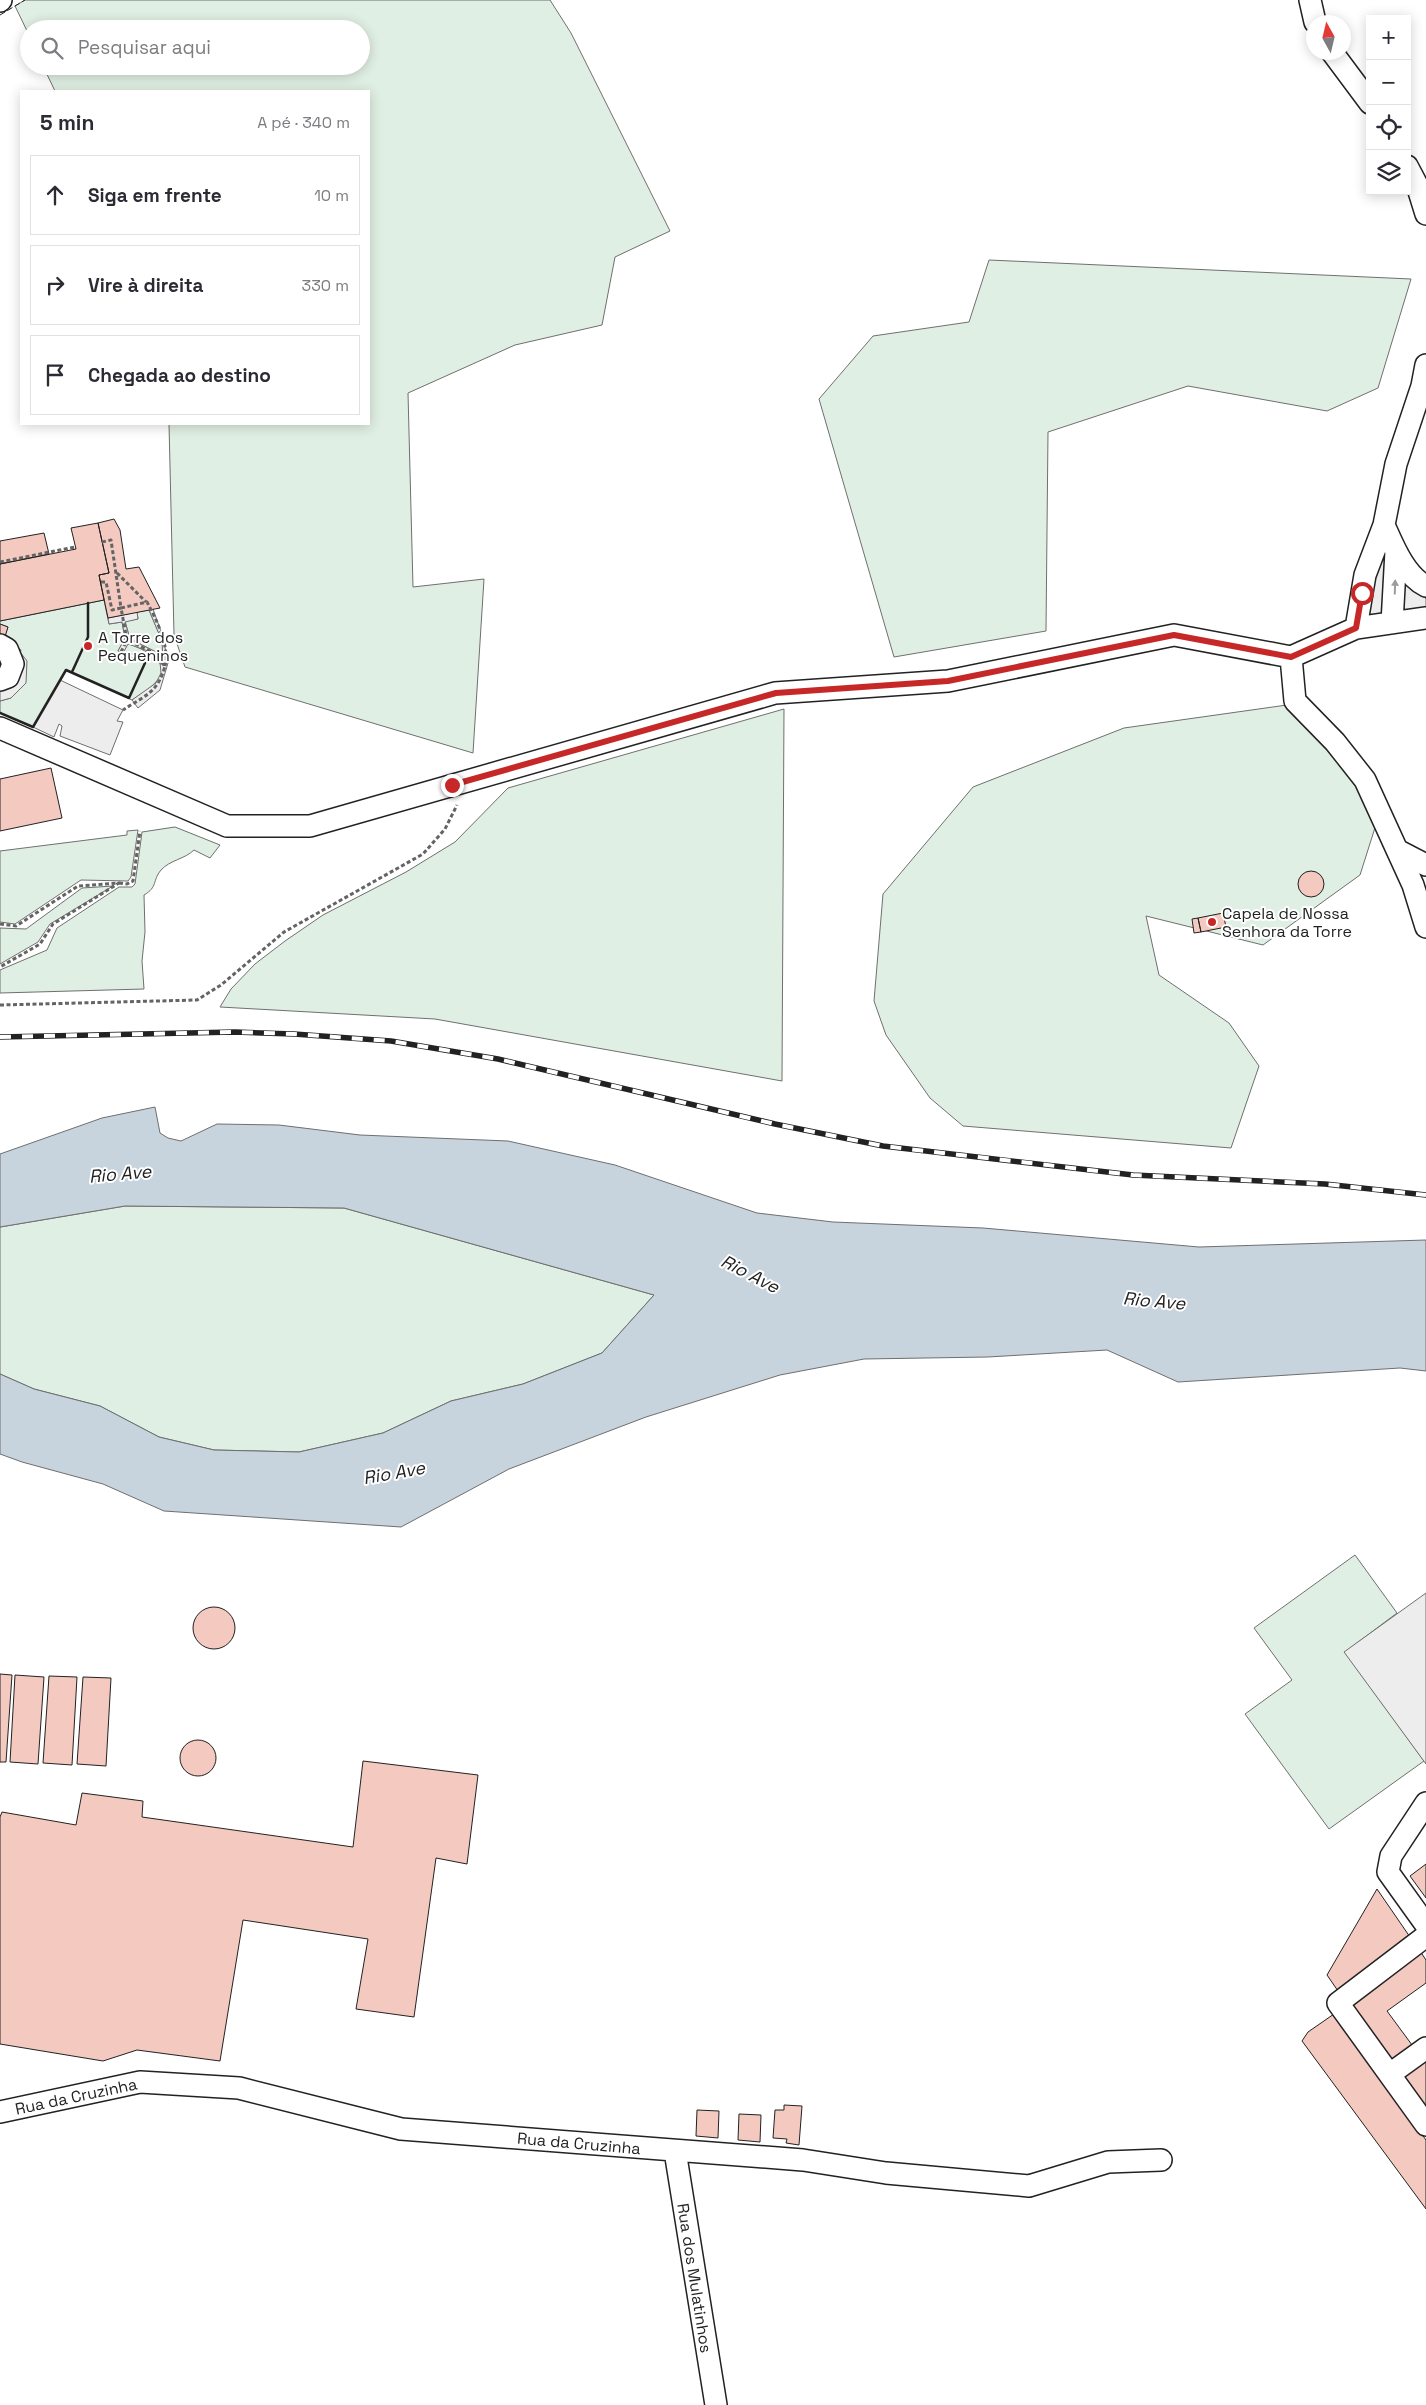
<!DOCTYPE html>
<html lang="pt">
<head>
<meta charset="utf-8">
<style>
	body { margin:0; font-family:"Space Grotesk",sans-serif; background:#f2f2f3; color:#2b2b33 }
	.controls { position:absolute; right:15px; top:15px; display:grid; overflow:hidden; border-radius:0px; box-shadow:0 2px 12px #0003 }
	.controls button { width:45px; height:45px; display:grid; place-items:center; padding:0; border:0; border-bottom:1px solid #e1e1e2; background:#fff; color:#2b2b33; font:25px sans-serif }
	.compass { position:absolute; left:1306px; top:15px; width:45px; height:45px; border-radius:50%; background:#fff; box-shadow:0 2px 12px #0003; rotate:352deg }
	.stop { position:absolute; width:15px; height:15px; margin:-11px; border:4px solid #c62828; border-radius:50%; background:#fff }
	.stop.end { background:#c62828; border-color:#fff; box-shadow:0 1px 5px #0008 }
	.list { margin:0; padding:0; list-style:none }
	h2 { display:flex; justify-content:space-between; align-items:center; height:65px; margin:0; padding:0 20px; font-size:21px }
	h2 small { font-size:16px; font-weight:400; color:#7c7c81 }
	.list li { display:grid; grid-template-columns:32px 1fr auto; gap:15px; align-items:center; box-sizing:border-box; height:80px; margin:0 10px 10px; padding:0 10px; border:1px solid #e1e1e2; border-radius:0px }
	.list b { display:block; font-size:19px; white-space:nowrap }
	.list em { font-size:16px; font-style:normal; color:#7c7c81 }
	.icon { flex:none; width:28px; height:28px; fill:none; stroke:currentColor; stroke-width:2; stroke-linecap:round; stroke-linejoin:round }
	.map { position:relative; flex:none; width:1426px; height:2405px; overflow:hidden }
	.search { position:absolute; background:#fff; box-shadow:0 2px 12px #0003; left:20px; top:20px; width:350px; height:55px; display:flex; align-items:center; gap:12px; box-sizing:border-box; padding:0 18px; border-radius:28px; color:#7c7c81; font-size:19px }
	.panel { position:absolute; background:#fff; box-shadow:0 2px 12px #0003; left:20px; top:90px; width:350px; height:335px; border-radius:0px }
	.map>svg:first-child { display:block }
</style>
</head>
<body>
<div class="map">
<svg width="1426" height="2405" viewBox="0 0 1426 2405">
	<rect width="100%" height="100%" fill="#fff"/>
	<path fill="#e0efe3" stroke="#6f6f6f" d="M25,0H550L571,33L670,231L615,257L602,325L515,345L408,393L413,587L484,579L473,753L185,667L174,635L169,424H369V91H55L43,66H361V29H29V35L15,6Z
		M989,260L1411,279L1378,388L1327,411L1188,386L1048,432L1046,631L894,657L819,399L873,336L969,322Z
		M104,600L109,624L122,622L125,638L118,651L145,663V659L124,651L128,643C143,650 176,662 155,683C149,690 139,695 132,700L66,670L33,727L0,713V701L11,698L21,650L4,638L8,627L0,624V621Z
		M149,610L162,641L164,661L156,652L130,639L125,621L138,619L137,612Z
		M1294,704L1379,815L1360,875L1263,945L1146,916L1159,975L1229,1023L1259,1066L1231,1148L963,1126L930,1098L886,1035L874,1001L883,894L973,787L1124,728Z
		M784,709L782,1081L435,1019L220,1007L231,989L255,964L285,941L323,915L406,872L455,842L508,788Z
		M175,827L220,845L210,858L194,850C185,859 170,860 161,870C152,881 158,887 144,895L145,932L142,961L144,989L0,993V970L47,950L57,928L119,887H132L135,884L142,832Z
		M138,830L131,877L128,881L81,880L15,924L0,922V851L127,835V831Z
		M113,886L50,924L38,942L0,964V928L26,929L82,888Z
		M125,1206L344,1208L654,1295L602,1353L523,1384L451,1401L383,1433L299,1452L214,1450L159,1437L100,1406L34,1389L0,1374V1227Z
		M1355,1555L1397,1613L1345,1652L1424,1761L1329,1829L1245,1714L1292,1680L1254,1628Z"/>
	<path fill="#ededed" stroke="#6f6f6f" d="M1383,544L1426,599V609L1364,617Z
		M153,609L163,637L168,663L160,690L138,708L132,700L156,683L161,673L160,662L148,651L128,644L123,653L118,651L125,638L122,622L109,624L108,618L137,612L138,619L125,622L130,639L156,652L163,660L162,641L149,610Z
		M17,648L27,661L26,683L11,698L0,701V688Z
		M60,680L123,710L117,721L123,722L110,755L60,736L62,726L59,724L54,737L33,727Z
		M1426,1593V1764L1344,1652Z"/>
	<path fill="#c7d3dd" stroke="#6f6f6f" d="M155,1107L160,1133L168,1138L181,1141L217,1124L279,1125L360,1135L508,1141L615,1165L757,1213L833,1222L983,1228L1199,1247L1426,1240V1371L1400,1368L1178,1382L1107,1350L988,1357L864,1359L780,1375L646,1417L509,1469L401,1527L164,1511L103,1484L22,1462L0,1454V1374L34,1389L100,1406L159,1437L214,1450L299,1452L383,1433L451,1401L523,1384L602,1353L654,1295L344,1208L125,1206L0,1227V1154L102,1118Z"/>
	<path fill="#f3c9c0" stroke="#222" d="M114,519L120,530L126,569L139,567L160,608L108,618L99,575L109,573L98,523Z
		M98,523L109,573L99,575L104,600L0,621V564L76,549L71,528Z
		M44,533L49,554L0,564V541Z
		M0,624L8,627L3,643L0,642Z
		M51,768L62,818L0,831V779Z
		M1298 884a13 13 0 1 1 26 0a13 13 0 1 1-26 0Z
		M1223,913L1226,927L1201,932L1198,918Z
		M1198,918L1201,932L1194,933L1192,919Z
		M193 1628a21 21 0 1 1 42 0a21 21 0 1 1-42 0Z
		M0,1674L12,1675L6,1762H0Z
		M15,1675L44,1677L38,1764L10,1762Z
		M49,1676L77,1677L72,1765L43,1763Z
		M83,1677L111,1678L106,1766L77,1764Z
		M180 1758a18 18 0 1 1 36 0a18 18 0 1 1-36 0Z
		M363,1761L478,1775L467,1864L436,1858L414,2017L356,2009L368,1939L243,1920L220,2061L137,2050L103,2061L0,2044V1817L2,1812L76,1825L82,1793L143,1801L142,1817L353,1847Z
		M1426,1864V1898L1410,1876Z
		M1377,1889L1410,1937L1338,1991L1327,1975Z
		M1420,1951L1426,1960V1983L1387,2011L1415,2049L1393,2063L1350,2004Z
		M1334,2014L1426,2140V2209L1302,2041L1308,2032Z
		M1426,2057V2111L1400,2075Z
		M784,2105L802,2106L799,2145L786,2143L787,2139L773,2138L775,2110H784Z
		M697,2110L719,2111L718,2138L696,2136Z
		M739,2114L761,2115L760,2142L738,2140Z"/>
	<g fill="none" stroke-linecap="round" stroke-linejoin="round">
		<defs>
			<path id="minor" d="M1310,0L1315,22
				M0,1L1,0
				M1332,52L1370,103
				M1407,166L1417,185L1426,214
				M1384,525C1393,545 1405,576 1426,586
				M1392,623L1396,551
				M1356,628L1365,575L1384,525L1396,464L1422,386L1426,365
				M0,645L7,649L13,664L8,677L0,680
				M1291,657L1295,701L1335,742L1365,780L1413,885L1426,927
				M0,728L227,826H310L775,693L948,681L1174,635L1291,657L1356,628L1426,618
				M1397,850L1426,865
				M1426,1803L1391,1856L1388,1872L1426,1925
				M1426,1936L1338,2003L1426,2125
				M1390,2074L1426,2048
				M0,2112L140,2082L239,2088L401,2129L803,2160L886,2173L1029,2186L1108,2162L1161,2160
				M675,2151L716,2405"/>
		</defs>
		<use href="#minor" stroke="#222" stroke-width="24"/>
		<path stroke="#646464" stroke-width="3" stroke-dasharray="4 2.5" stroke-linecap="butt" d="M102,542L111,540L121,608L147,602C156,619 170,646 165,666
			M0,562L75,547
			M117,573L146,602
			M101,582H106L112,610L121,608L127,640L150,651L165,666C158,693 144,696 123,710
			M121,652L127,640
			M119,883L127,884L133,881L140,831
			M0,924L16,926L78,886L119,883L53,924L40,944L0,967
			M0,1005L197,1000L221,985L284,932L423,854L445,829L457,805"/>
		<use href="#minor" stroke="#fff" stroke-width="21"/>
		<defs>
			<path id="rail" d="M0,1037L235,1032L294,1034L391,1041L498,1059L775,1124L883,1146L1133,1175L1325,1184L1426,1195"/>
		</defs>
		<use href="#rail" stroke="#222" stroke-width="5.5"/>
		<use href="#rail" stroke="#fff" stroke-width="4" stroke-dasharray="11" stroke-linecap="butt"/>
		<path stroke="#222" stroke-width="1" stroke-dasharray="6 2.5" stroke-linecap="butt" d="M0,15L25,0"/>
		<path stroke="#222" stroke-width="2.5" d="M72,672L88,637V603
			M0,713L33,727L66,670L129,698L145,663"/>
	</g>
	<defs><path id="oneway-solid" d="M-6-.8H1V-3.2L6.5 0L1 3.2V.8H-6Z" transform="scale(1.25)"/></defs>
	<use fill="#9c9c9c" href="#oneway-solid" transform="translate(1395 587) rotate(-88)"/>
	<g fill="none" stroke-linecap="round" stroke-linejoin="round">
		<path stroke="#c62828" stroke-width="6" d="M452,785L776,693L948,681L1174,635L1291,657L1356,628L1362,593"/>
	</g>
	<g fill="#c62828" stroke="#fff" stroke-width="2">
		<circle cx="88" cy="646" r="5"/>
		<circle cx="1212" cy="922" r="5"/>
	</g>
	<g text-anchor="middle" stroke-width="4" stroke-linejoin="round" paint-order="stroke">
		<g font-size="16" fill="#222" stroke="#fff" text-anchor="start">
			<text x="98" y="643">A Torre dos<tspan x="98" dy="18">Pequeninos</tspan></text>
			<text x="1222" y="919">Capela de Nossa<tspan x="1222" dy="18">Senhora da Torre</tspan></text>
		</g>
		<g font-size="16" fill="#222" stroke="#fff">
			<text transform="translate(76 2096) rotate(-12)" y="6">Rua da Cruzinha</text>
			<text transform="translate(579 2143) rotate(5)" y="6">Rua da Cruzinha</text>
			<text transform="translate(695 2278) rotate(81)" y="6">Rua dos Mulatinhos</text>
		</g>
		<g font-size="18" font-style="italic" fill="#222" stroke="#fff">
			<text transform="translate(120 1174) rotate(-5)" y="6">Rio Ave</text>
			<text transform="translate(750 1274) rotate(27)" y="6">Rio Ave</text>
			<text transform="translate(1154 1301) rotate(5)" y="6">Rio Ave</text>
			<text transform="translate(394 1473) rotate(-10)" y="6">Rio Ave</text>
		</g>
	</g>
</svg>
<div class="controls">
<button>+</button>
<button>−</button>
<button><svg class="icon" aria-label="locate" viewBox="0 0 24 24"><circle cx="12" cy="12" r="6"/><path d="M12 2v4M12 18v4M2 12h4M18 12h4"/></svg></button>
<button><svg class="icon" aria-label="layers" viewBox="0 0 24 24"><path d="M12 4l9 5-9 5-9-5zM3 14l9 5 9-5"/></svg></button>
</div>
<svg class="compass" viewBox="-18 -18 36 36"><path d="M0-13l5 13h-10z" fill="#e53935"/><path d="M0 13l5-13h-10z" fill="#7c7c81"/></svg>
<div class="stop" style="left:1362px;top:593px"></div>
<div class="stop end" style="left:452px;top:785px"></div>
<div class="search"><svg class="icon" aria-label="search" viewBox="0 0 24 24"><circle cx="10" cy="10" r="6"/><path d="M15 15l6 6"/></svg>Pesquisar aqui</div>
<section class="panel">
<h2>5 min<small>A pé · 340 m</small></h2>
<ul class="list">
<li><svg class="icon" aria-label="ahead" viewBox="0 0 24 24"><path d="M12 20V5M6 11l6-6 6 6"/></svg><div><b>Siga em frente</b></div><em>10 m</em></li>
<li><svg class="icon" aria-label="right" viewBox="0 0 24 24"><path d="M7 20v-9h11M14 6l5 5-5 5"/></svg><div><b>Vire à direita</b></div><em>330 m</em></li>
<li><svg class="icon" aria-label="arrive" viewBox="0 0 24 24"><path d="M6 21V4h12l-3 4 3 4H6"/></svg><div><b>Chegada ao destino</b></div></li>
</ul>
</section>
</div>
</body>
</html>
